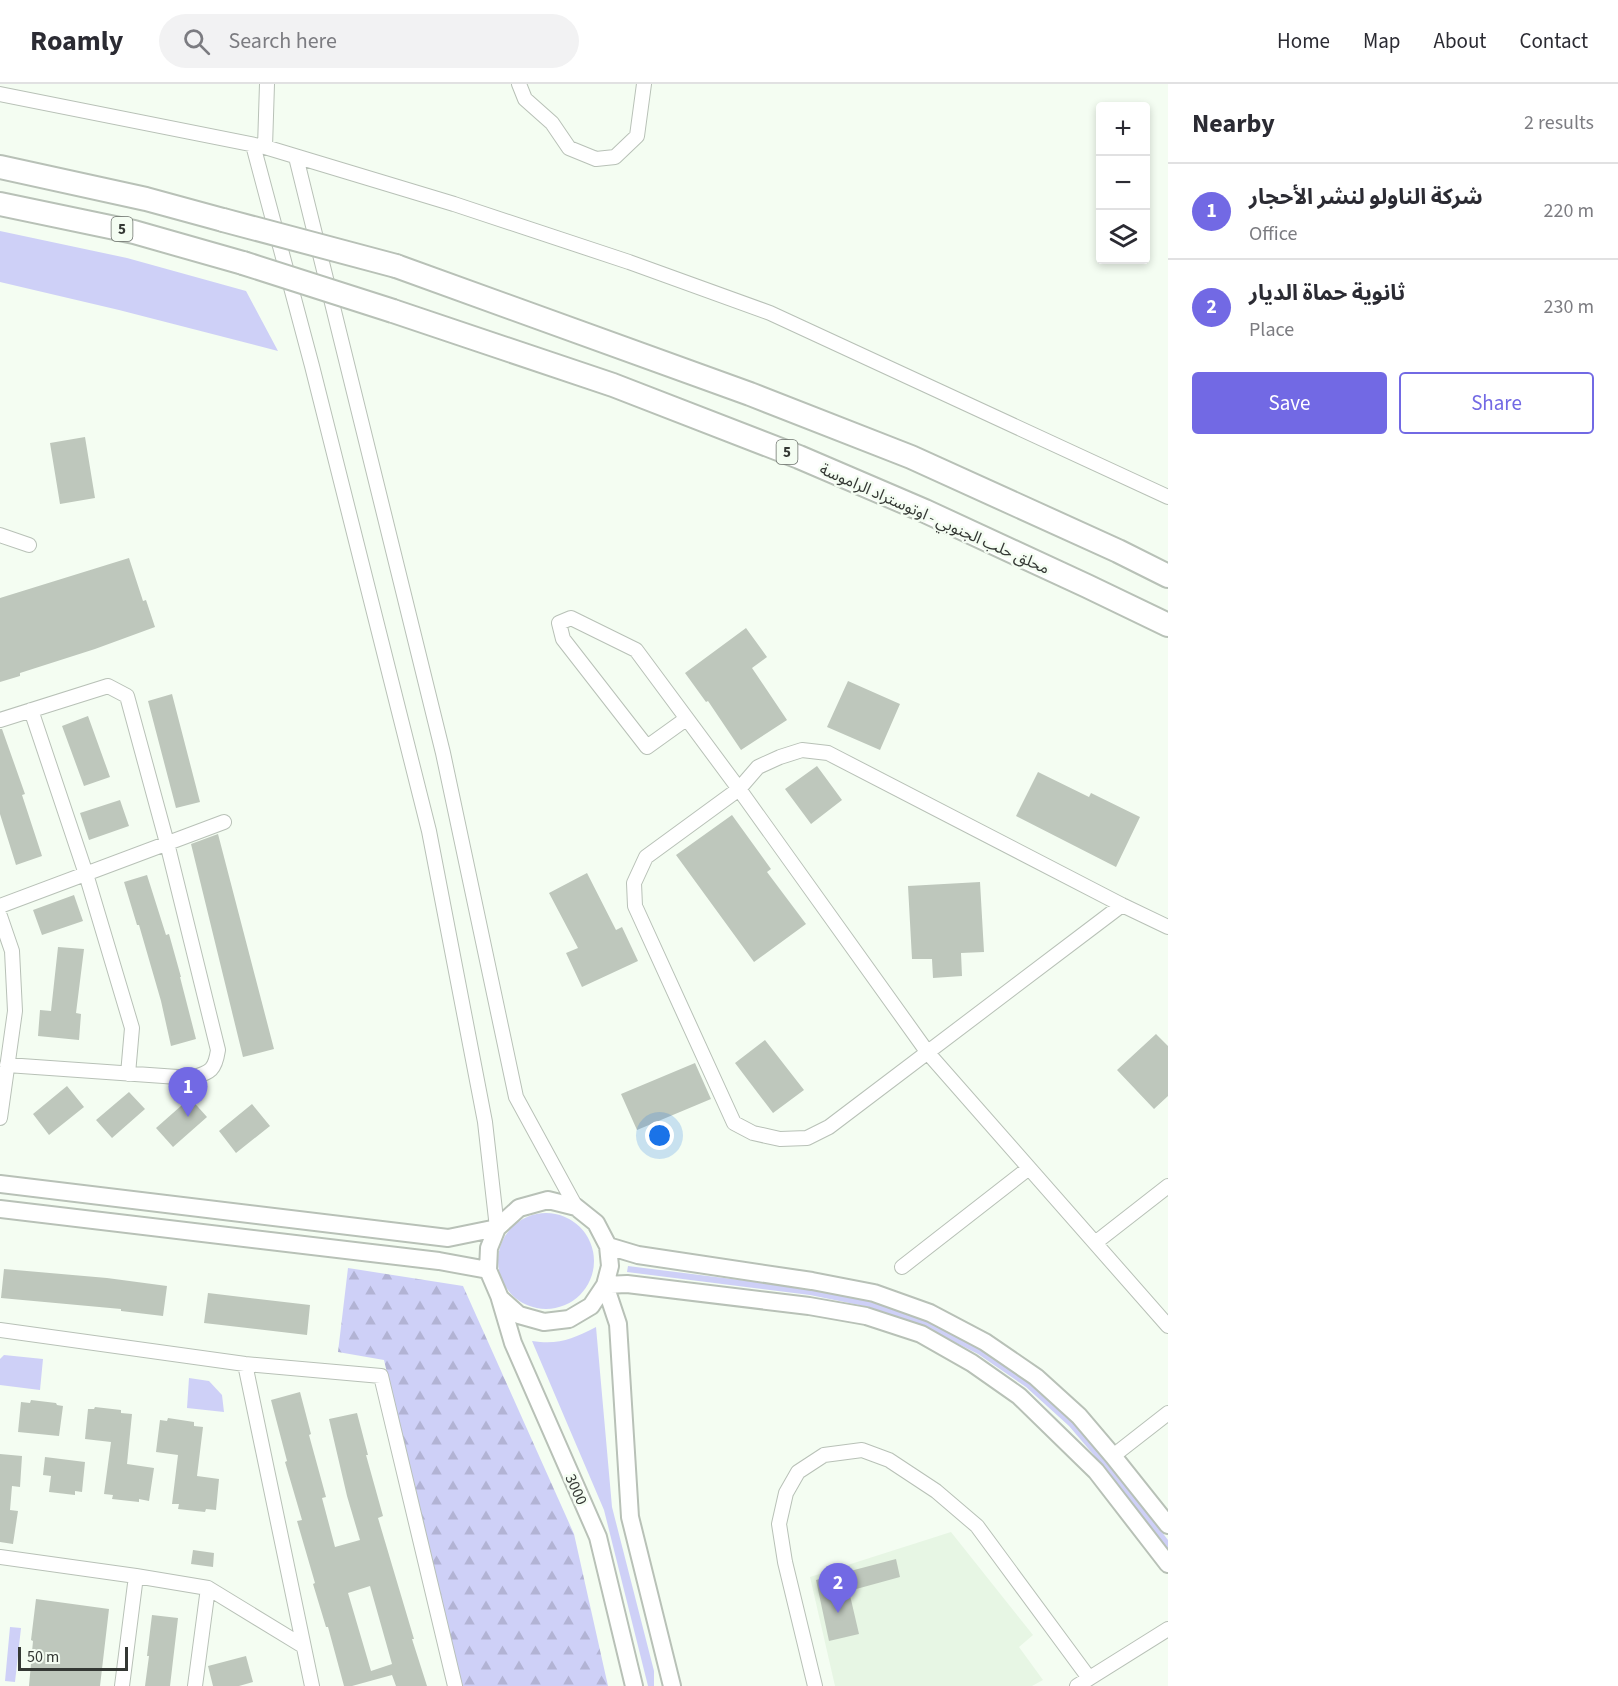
<!DOCTYPE html>
<html lang="en">
<head>
<meta charset="utf-8">
<style>
	body { margin:0; font-family:"Source Sans 3","Noto Sans Arabic",sans-serif; background:#f2f2f3; color:#2b2b33 }
	.controls { position:absolute; right:18px; top:18px; display:grid; overflow:hidden; border-radius:6px; box-shadow:0 3px 9px #0003 }
	.controls button { width:54px; height:54px; display:grid; place-items:center; padding:0; border:0; border-bottom:2px solid #e1e1e2; background:#fff; color:#2b2b33; font:30px sans-serif }
	.scale { position:absolute; left:18px; bottom:15px; width:110px; box-sizing:border-box; padding-left:6px; border:3px solid #343834; border-top:0; font-size:16px; line-height:21px; white-space:nowrap; color:#343834; -webkit-text-stroke:4px #f4fdf2; paint-order:stroke }
	.you { position:absolute; left:660px; top:1052px; width:21px; height:21px; margin:-15px; border:4px solid #fff; border-radius:50%; background:#1a73e8; box-shadow:0 0 0 9px #1a73e833 }
	.badge { display:grid; place-items:center; width:39px; height:39px; border-radius:50%; background:#7269e4; color:#fff; font-size:20px; font-weight:700 }
	.pin { position:absolute; translate:-50% -50px; filter:drop-shadow(0 2px 3px #0008) }
	.pin::after { content:''; position:absolute; top:32px; width:21px; height:18px; background:inherit; clip-path:polygon(0 0,100% 0,50% 100%) }
	.list { margin:0; padding:0; list-style:none }
	h2 { display:flex; justify-content:space-between; align-items:center; height:78px; margin:0; padding:0 24px; font-size:26px }
	h2 small { font-size:20px; font-weight:400; color:#7c7c81 }
	.list li { display:grid; grid-template-columns:39px 1fr auto; gap:18px; align-items:center; box-sizing:border-box; height:96px; padding:0 24px; border-top:2px solid #e1e1e2 }
	.list b { display:block; font-size:22px; white-space:nowrap }
	.list p { margin:0; font-size:20px; white-space:nowrap; color:#7c7c81 }
	.list em { font-size:20px; font-style:normal; color:#7c7c81 }
	.actions { display:flex; gap:12px; padding:18px 24px }
	.actions a { flex:1; padding:14px 0; border:2px solid #7269e4; border-radius:6px; text-align:center; font-size:21px; color:#7269e4 }
	.actions .main { background:#7269e4; color:#fff }
	.icon { flex:none; width:33px; height:33px; fill:none; stroke:currentColor; stroke-width:2; stroke-linecap:round; stroke-linejoin:round }
	.map { position:relative; flex:none; width:1168px; height:1602px; overflow:hidden }
	header { display:flex; align-items:center; gap:36px; box-sizing:border-box; height:84px; padding:0 30px; background:#fff; border-bottom:2px solid #e1e1e2 }
	header strong { font-size:28px }
	nav { display:flex; gap:33px; margin-inline-start:auto; font-size:21px }
	.search { width:420px; height:54px; background:#f2f2f3; display:flex; align-items:center; gap:15px; box-sizing:border-box; padding:0 21px; border-radius:33px; color:#7c7c81; font-size:22px }
	main { display:flex }
	aside { flex:1; background:#fff }
	.map>svg:first-child { display:block }
</style>
</head>
<body>
<header>
<strong>Roamly</strong>
<div class="search"><svg class="icon" aria-label="search" viewBox="0 0 24 24"><circle cx="10" cy="10" r="6"/><path d="M15 15l6 6"/></svg>Search here</div>
<nav><a>Home</a><a>Map</a><a>About</a><a>Contact</a></nav>
</header>
<main>
<div class="map">
<svg width="1168" height="1602" viewBox="0 0 1168 1602">
	<defs>
		<pattern id="forest-firs" width="22" height="20" patternUnits="userSpaceOnUse" patternTransform="scale(1.5)"><rect width="22" height="20" fill="#ced0f7"/><path d="M5 1l3.5 6h-7zM16 11l3.5 6h-7z" fill="#b2b3d4"/></pattern>
	</defs>
	<rect width="100%" height="100%" fill="#f4fdf2"/>
	<path fill="#e7f6e4" d="M951,1448L1033,1551L1019,1563L1043,1596L1032,1602H835L810,1493Z"/>
	<path fill="#ced0f7" d="M0,147L127,174L246,207L278,267L119,226L0,198Z
		M498 1177a48 48 0 1 1 96 0a48 48 0 1 1-96 0Z
		M628,1182L811,1205L871,1218L927,1237L980,1265L1030,1298L1073,1338L1098,1366L1168,1456V1466L1093,1370L1069,1342L1026,1303L978,1270L925,1243L869,1223L810,1211L627,1188Z
		M596,1243L612,1423L654,1587V1602H648L604,1426L532,1257C559,1261 572,1255 596,1243Z
		M4,1271L43,1275L40,1306L0,1301V1275Z
		M189,1294L209,1297L222,1311L224,1328L187,1324Z
		M10,1543L21,1544L15,1598L5,1597Z"/>
	<path fill="url(#forest-firs)" d="M348,1184L463,1202L574,1450L608,1602H461L384,1276L338,1268Z"/>
	<path fill="#bec7bc" fill-rule="evenodd" d="M85,353L95,414L60,420L50,359Z
		M129,474L143,517L146,516L155,543L95,565L20,589V592L0,598V514Z
		M746,544L767,573L752,584L787,636L741,666L708,617L706,618L685,589Z
		M848,597L900,620L880,666L827,643Z
		M172,610L200,718L176,724L148,617Z
		M88,632L110,693L84,702L62,642Z
		M0,645H2L25,710L22,711L42,772L16,781L0,730Z
		M817,682L842,716L811,740L785,705Z
		M1038,688L1089,713L1091,709L1140,733L1116,783L1016,732Z
		M120,716L129,742L89,756L80,729Z
		M732,731L771,785L767,788L806,840L754,878L676,771Z
		M218,750L274,965L243,973L191,760Z
		M587,789L616,846L622,843L638,877L582,903L566,869L578,864L549,809Z
		M147,791L166,851L169,850L181,893H180L196,955L171,962L161,917L139,841H137L124,798Z
		M980,798L984,868L961,869L962,892L933,894L932,875H912L908,802Z
		M74,811L83,837L42,851L33,826Z
		M58,863L84,865L76,929L81,930L79,956L38,952L40,926L51,927Z
		M1156,950L1168,962V1012L1154,1025L1117,986Z
		M765,956L804,1006L773,1029L735,979Z
		M695,979L711,1015L637,1046L621,1010Z
		M67,1002L84,1023L49,1051L33,1030Z
		M129,1008L145,1025L112,1054L96,1036Z
		M190,1014L207,1033L173,1063L156,1044Z
		M252,1020L270,1042L236,1069L219,1047Z
		M4,1185L107,1194L167,1202L163,1232L121,1227V1225L1,1214Z
		M208,1209L310,1221L307,1251L204,1239Z
		M300,1308L311,1350L309,1351L326,1413L322,1414L335,1463L360,1456L347,1412L329,1335L357,1329L368,1371H366L383,1432L378,1434L414,1555H412L427,1602H396L392,1591L352,1602H344L328,1543H326L313,1500L315,1499L297,1437L302,1436L285,1378L287,1377L271,1316ZM370,1502L392,1580L371,1587L348,1509Z
		M31,1316L56,1319L57,1321L63,1322L59,1352L18,1348L21,1318L30,1319Z
		M95,1323L121,1326V1329L132,1330L127,1380L154,1384L149,1417L139,1415V1418L112,1415L113,1411L104,1410L111,1358L85,1355L88,1325H94Z
		M168,1334L194,1338V1342L203,1343L197,1392L219,1395L216,1426L206,1425L205,1428L178,1425L179,1420H172L178,1371L156,1368L160,1336L167,1337Z
		M0,1370L22,1372L20,1403L12,1402L10,1426L18,1427L13,1460L0,1458Z
		M45,1373L85,1378L82,1408L75,1407V1411L49,1408L51,1392L43,1391Z
		M193,1466L214,1469L213,1483L191,1480Z
		M896,1475L900,1493L849,1507L859,1550L829,1557L816,1496Z
		M36,1515L109,1525L100,1602H29L33,1557L31,1556Z
		M152,1531L178,1534L170,1602H145L149,1572H147Z
		M246,1572L253,1598L239,1602H213L208,1582Z"/>
	<g fill="none" stroke-linecap="round" stroke-linejoin="round">
		<defs>
			<path id="minor" d="M519,0L525,15L552,39L569,64L596,75L615,73L637,52L644,0
				M0,10L265,63L454,120L629,178L770,229L1168,413
				M253,61L312,282L429,747L485,1038L497,1144
				M265,63L267,0
				M296,73L443,669L516,1013L576,1123
				M0,451L29,461
				M31,626L86,790L132,944L128,990
				M686,635L647,663L563,555L559,539L571,534L636,566L739,705L928,969L1168,1242
				M0,636L108,602L127,612L167,759L218,966C215,986 211,988 192,994L7,981
				M1122,821L829,1043L807,1054L780,1055L753,1049L734,1039L635,822L634,799L646,773L739,705L758,683L780,673L802,666L828,669L1122,821L1168,843
				M0,822L224,738
				M0,832L12,867L15,927L0,1034
				M1095,1159L1168,1102
				M902,1183L1029,1084
				M0,1246L245,1280L381,1292L455,1602
				M245,1280L312,1602
				M1113,1372L1168,1329
				M0,1473L136,1492L208,1504L303,1562
				M122,1602L136,1492
				M195,1602L208,1504
				M815,1602L785,1478L779,1440L786,1409L798,1388L824,1371L862,1366L889,1376L936,1407L977,1442L1089,1594
				M1077,1602L1168,1545"/>
			<path id="tertiary" d="M0,1100L448,1154L497,1144
				M0,1125L439,1177L488,1186
				M608,1162L610,1182L605,1201L591,1222L569,1235L544,1238L519,1231L500,1214L488,1186L489,1164L497,1144L519,1124L548,1116L576,1123L596,1139L608,1162L638,1171L812,1197L874,1209L930,1229L985,1258L1036,1293L1079,1332L1113,1372L1168,1441
				M500,1215L513,1259L598,1453L634,1602
				M672,1602L630,1433L618,1240L605,1201L627,1200L809,1222L866,1232L921,1250L972,1279L1019,1312L1096,1387L1168,1480"/>
			<path id="trunk" d="M0,83L146,115L223,136
				M0,120L134,148L243,179
				M396,182L750,310L911,373L1118,467L1168,492
				M393,227L613,301L799,373L925,427L1087,502L1168,541"/>
		</defs>
		<use href="#minor" stroke="#b8c1b7" stroke-width="16"/>
		<use href="#tertiary" stroke="#b8c1b7" stroke-width="20"/>
		<use href="#trunk" stroke="#b8c1b7" stroke-width="26"/>
		<use href="#minor" stroke="#fff" stroke-width="14"/>
		<use href="#tertiary" stroke="#fff" stroke-width="16"/>
		<use href="#trunk" stroke="#fff" stroke-width="22"/>
		<defs>
			<path id="trunk-bridge" d="M223,136L396,182
				M243,179L393,227"/>
		</defs>
		<use href="#trunk-bridge" stroke="#b8c1b7" stroke-width="26" stroke-linecap="butt"/>
		<use href="#trunk-bridge" stroke="#fff" stroke-width="22"/>
	</g>
	<g text-anchor="middle" stroke-width="5" stroke-linejoin="round" paint-order="stroke">
		<g fill="#f4fdf2" stroke="#6e736d" stroke-width="1.5">
			<rect x="111.5" y="133" width="21" height="24" rx="4.5"/>
			<rect x="776.5" y="356" width="21" height="24" rx="4.5"/>
		</g>
		<g font-size="15" font-weight="bold" fill="#343834">
			<text x="122" y="150">5</text>
			<text x="787" y="373">5</text>
		</g>
		<g font-size="16" fill="#343834" stroke="#f4fdf2">
			<text transform="translate(935 434) rotate(24)" y="6">محلق حلب الجنوبي - اوتوستراد الراموسة</text>
			<text transform="translate(577 1405) rotate(66)" y="6">3000</text>
		</g>
	</g>
</svg>
<div class="controls">
<button>+</button>
<button>−</button>
<button><svg class="icon" aria-label="layers" viewBox="0 0 24 24"><path d="M12 4l9 5-9 5-9-5zM3 14l9 5 9-5"/></svg></button>
</div>
<div class="scale">50 m</div>
<div class="you"></div>
<div class="pin badge" style="left:188px;top:1033px">1</div>
<div class="pin badge" style="left:838px;top:1529px">2</div>
</div>
<aside>
<h2>Nearby<small>2 results</small></h2>
<ul class="list">
<li><span class="badge">1</span><div><b>شركة الناولو لنشر الأحجار</b><p>Office</p></div><em>220 m</em></li>
<li><span class="badge">2</span><div><b>ثانوية حماة الديار</b><p>Place</p></div><em>230 m</em></li>
</ul>
<div class="actions"><a class="main">Save</a><a>Share</a></div>
</aside>
</main>
</body>
</html>
